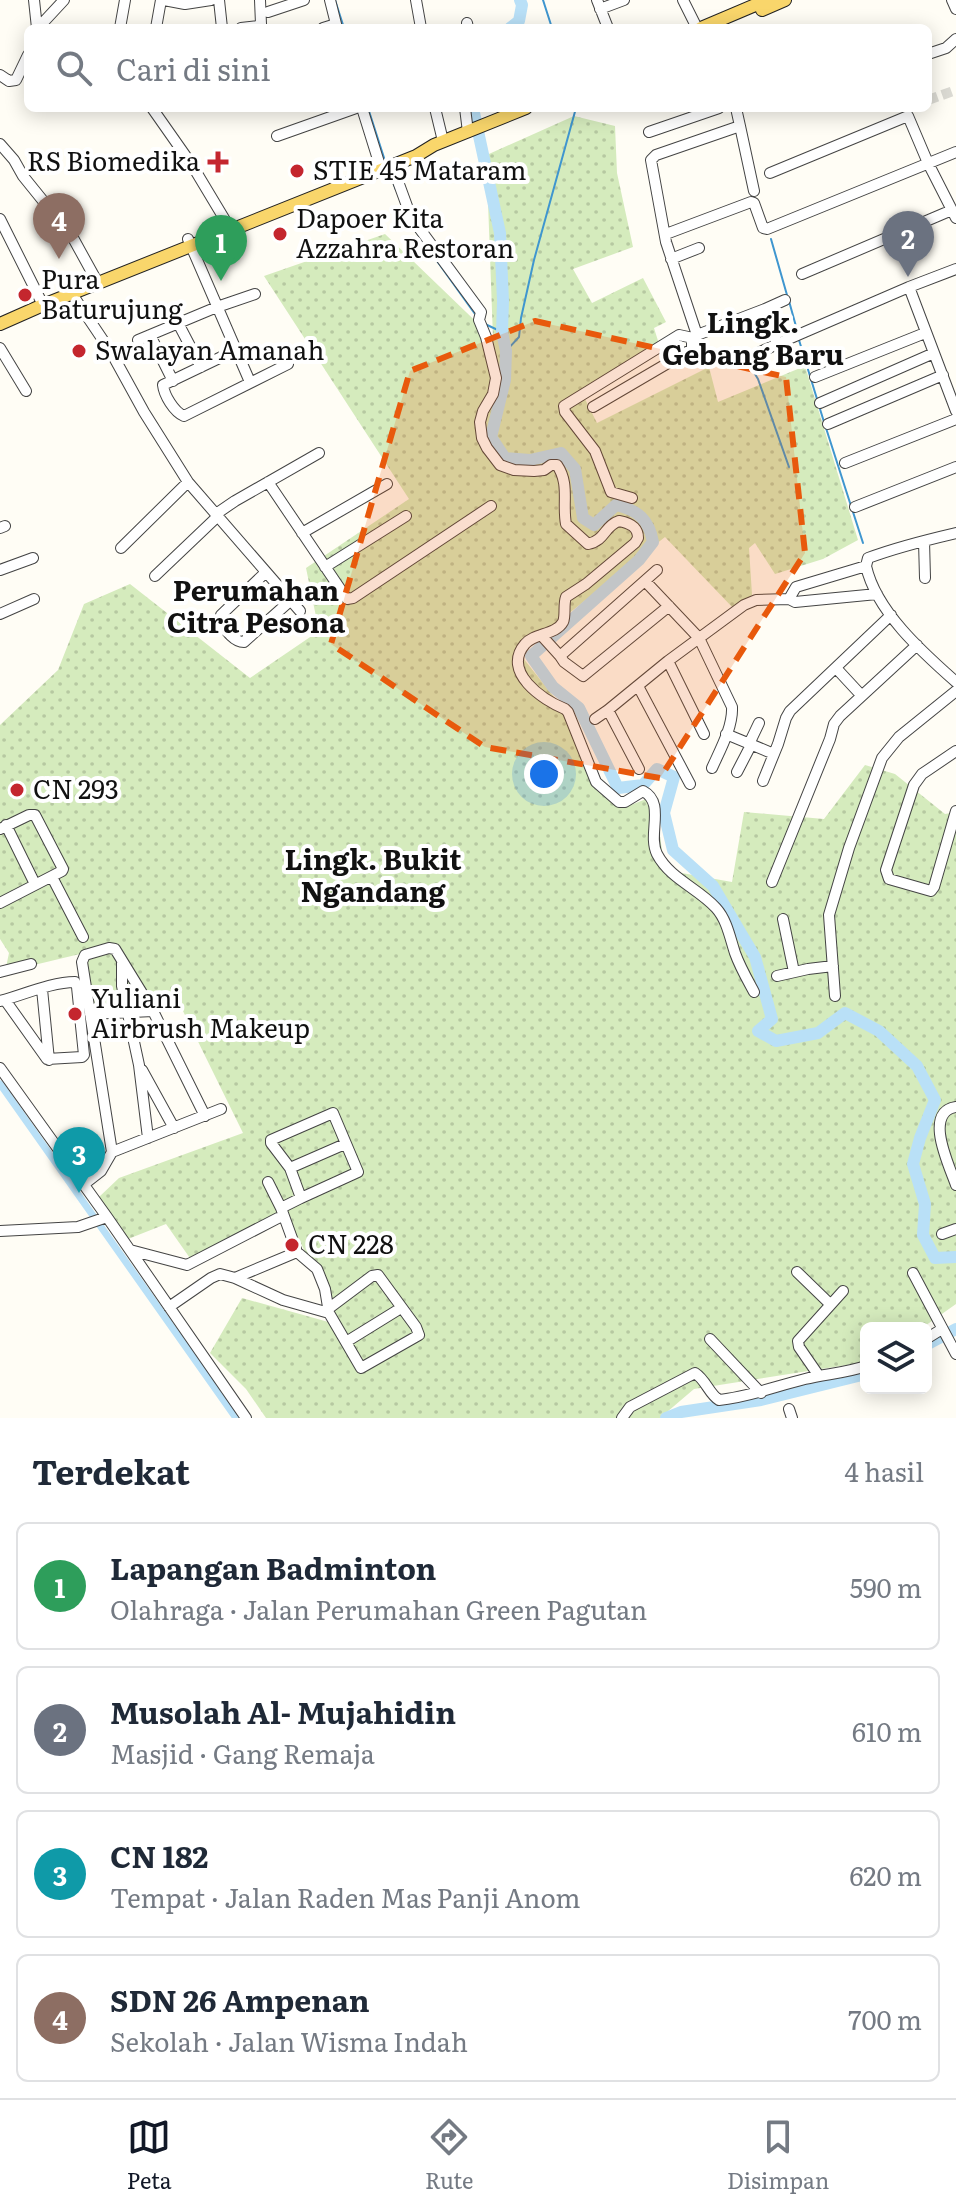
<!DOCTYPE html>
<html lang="id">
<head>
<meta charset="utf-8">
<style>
	body { margin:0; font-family:Literata,serif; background:#f2f2f3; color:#1f2937 }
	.controls { position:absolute; right:24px; bottom:24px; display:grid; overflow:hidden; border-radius:12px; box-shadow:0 4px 20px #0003 }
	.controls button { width:72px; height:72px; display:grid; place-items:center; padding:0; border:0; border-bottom:2px solid #e0e1e3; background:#fff; color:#1f2937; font:40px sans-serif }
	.you { position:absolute; left:544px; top:774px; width:28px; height:28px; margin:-20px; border:6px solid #fff; border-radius:50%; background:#1a73e8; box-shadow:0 0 0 12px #1a73e833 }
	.badge { display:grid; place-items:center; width:52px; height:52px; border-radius:50%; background:#111827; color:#fff; font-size:26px; font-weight:700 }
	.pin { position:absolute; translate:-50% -66px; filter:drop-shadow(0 2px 4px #0008) }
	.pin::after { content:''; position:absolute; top:42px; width:28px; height:24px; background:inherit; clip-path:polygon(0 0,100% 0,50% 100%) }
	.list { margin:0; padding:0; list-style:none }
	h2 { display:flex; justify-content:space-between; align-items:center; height:104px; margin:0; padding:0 32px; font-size:34px }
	h2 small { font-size:26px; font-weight:400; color:#747a83 }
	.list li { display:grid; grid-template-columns:52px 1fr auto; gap:24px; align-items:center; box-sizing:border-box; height:128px; margin:0 16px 16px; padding:0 16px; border:2px solid #e0e1e3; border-radius:12px }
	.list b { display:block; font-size:30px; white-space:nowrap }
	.list p { margin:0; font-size:26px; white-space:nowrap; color:#747a83 }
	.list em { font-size:26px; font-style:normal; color:#747a83 }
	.icon { flex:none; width:44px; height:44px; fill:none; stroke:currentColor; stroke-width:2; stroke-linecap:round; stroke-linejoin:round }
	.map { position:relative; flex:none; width:956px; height:1418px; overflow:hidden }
	.search { position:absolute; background:#fff; box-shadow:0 4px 20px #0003; left:24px; right:24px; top:24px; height:88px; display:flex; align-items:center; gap:20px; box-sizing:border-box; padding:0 28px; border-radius:12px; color:#747a83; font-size:30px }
	.sheet { height:680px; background:#fff }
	nav { display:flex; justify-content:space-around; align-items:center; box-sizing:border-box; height:112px; border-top:2px solid #e0e1e3; background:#fff; font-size:22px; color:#747a83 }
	nav a { display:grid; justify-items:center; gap:4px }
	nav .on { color:#111827 }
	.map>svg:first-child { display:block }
</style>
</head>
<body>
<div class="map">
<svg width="956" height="1418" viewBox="0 0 956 1418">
	<defs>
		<pattern id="grass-dots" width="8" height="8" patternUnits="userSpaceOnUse" patternTransform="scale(2)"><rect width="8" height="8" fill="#d5ebbd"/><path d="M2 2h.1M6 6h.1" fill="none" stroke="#b6c8a1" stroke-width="1.8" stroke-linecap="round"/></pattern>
	</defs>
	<rect width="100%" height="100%" fill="#fffdf5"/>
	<path fill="url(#grass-dots)" d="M574,116L615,126L617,173L633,247L573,269L592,303L643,278L666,322L654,328L659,344L583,395L597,423L709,367L718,402L805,366L858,540L823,559L775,574L755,543L749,548L752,595L734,609L665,537L519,653L570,717L599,785L623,808L654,796L665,870L732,882L744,812L824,819L865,765L895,774L945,814L956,812V1304L922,1328H866V1362L694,1389L660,1418H266L246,1389L210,1353L242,1298L332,1323L335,1311L286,1214L192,1261L166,1224L128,1239L99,1197L119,1178L243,1133L182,1009L168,1003L155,1010H91L84,953L5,972L9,953L0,939V725L58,670L84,604L130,584L250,678L319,631L306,568L409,499L264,276L385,234L493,338L488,202L480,158Z"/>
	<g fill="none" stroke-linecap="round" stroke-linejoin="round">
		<path stroke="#3f96cf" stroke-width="2" d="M335,0L344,28
			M543,0L552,28
			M368,108L386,164
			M390,174L396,190
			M407,219L475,314
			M771,239L787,295
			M789,301L797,330
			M485,324L502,332
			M799,340L817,399
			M506,351L519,337L521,318L534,260L576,108
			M747,361L758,379L789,467
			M820,409L824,422
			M826,428L851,506
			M853,512L863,543"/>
		<path stroke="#b9e0f7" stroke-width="7" d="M0,1084L236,1418"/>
		<path stroke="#b9e0f7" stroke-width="12" d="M510,28L519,21L522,5L520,0
			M473,108L500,233L503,301L502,332L506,351L505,380L491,437L505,458L530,460L561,453L575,469L583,518L594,525L616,505C638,510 649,520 653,542L639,560L531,656L553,687L579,708L618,788L643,785L657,769L674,777L664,813L673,850L713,886L755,957L772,1019L758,1031L776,1041L818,1033L845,1013L879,1031L917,1066L935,1100L920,1138L913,1164L925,1204L923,1235L935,1258L956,1257
			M926,1345L956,1329
			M666,1418L681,1412L761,1400L866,1374"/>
		<path stroke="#dbdad3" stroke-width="10" stroke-dasharray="10 5" stroke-linecap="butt" d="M928,100L956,90"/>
		<defs>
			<path id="minor" d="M34,0L37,28
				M164,0L185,4L211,0
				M219,0L222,28
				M330,0L337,28
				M416,0L421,28
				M597,0L608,28
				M683,0L697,28
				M952,0L956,9
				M600,9L624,0
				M268,12L304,0
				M467,23L468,28
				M38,28L64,0
				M120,28L125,0
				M156,28L161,0
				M241,28L258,26L261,24L260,0
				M323,28L336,24
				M928,54L946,48L956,39
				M0,75L9,81L16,80L28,55
				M152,108L192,165L231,230
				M362,108L381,169
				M435,108L443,141
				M465,108L468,132
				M740,126L754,191
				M649,132L719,108
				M277,136L356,108
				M0,144L14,160L23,176L44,202L67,227L94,276
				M392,165L411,217L481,312L479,320L486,337L496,378L493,394L483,411L480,422L482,438L487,448L500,465L514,470L534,471L544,470L551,465H557C570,484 562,503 566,524L588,544C606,540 604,526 619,521C630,523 638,527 638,538L635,543L586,584L566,597C563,605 566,615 563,622C556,635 534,633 525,644C501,672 543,700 565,709L568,712L596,782L619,802H625L643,791C666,803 647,834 657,854C670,879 698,888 716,908C727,920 730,938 735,953C740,967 747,979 754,992
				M770,173L908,116L928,163L956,218
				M0,219L43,305
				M666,234L751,202L754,203L763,228L767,229L956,152
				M188,239L250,382
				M671,259L699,248
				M956,269L909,287L956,411
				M802,274L952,210
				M69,286L72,294L111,352L144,412L188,482L300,611
				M765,309L785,300
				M178,323L201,367
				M150,335L173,381
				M697,335L765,309L777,344L909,287
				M138,340L217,307L255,294
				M0,348L26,391
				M236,350L163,385C164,395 174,412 184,416L288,364
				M750,357L777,344
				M815,377L925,333
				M820,403L934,353
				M593,407L692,349V341L697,335L666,242L651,160L656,155L740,126L736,108
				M828,424L943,375
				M845,463L956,419
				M268,482L347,599L353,598L491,506
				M632,498L611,492L595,451L565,412L564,406L679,335L693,338
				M855,507L956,467
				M216,514L235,501L319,453
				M0,528L5,526
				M302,533L387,484
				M956,533C926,540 897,547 868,558L866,566C876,611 922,652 956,682
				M924,541L925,578
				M121,548L188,482
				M325,567L406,516
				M0,570L33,558
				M657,570L560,656L564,662L583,676L669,606
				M266,572L221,615L220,621C226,630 233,642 244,642L290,601
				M155,576L218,516
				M645,581L699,638L732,707C733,727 720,750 712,768
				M789,599L796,587L866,566
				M0,614L34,599
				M541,635L560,656
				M668,661L704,734
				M836,668L861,695
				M638,686L690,784
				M595,719L608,710
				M726,734L774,754
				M749,744L759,723
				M956,751L922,774L914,785L886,870L889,879L931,891L934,887L956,811
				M639,769L608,710L668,661L744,605L756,600L789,599L795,602L877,594
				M737,772L751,745
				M763,781L778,744L786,718L790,711L891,615
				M6,825L35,884
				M0,829L29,815H35L63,869L62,871L0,903
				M52,877L83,937
				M772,882L830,739L834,724L840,716L917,645
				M783,919L794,972
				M122,963V986L139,1065L148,1138
				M0,972L31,964
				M777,976L808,969L833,966
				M42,989L49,1060
				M835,996L829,915L849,848L882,758L899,737L956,691
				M0,1001C23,995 51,982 75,982L77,987L84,1055L82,1057L47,1059L5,1000
				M90,1014L153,1011
				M0,1068L107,1217L246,1418
				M142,1070L174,1128
				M956,1107C923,1112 949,1165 956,1185
				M112,1152L221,1109
				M290,1168L345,1144
				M268,1182L281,1208L297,1252L317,1269L325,1289L329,1313L361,1368L419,1335L416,1327L378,1275L372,1276L328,1309
				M83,1185L101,1171L112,1152L82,962L85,955L109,948L115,949L153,1011L205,1116
				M281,1208L301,1198L290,1168L271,1143V1140L333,1113L358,1172L301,1198
				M0,1231L78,1227L107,1217
				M942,1234L956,1229
				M130,1250L187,1265L278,1218
				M797,1272L830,1304
				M913,1273L956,1354
				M235,1278L297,1252
				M169,1307L211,1278L220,1274L235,1278L283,1300L329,1313
				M710,1339L761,1393
				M926,1339L942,1329
				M346,1342L401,1308
				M819,1376L799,1347L798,1341L843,1291
				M789,1409L792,1418
				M622,1418L630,1407L695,1373C706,1380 709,1394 719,1400C749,1397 776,1386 805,1379C825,1374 846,1373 866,1366"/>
			<path id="major" d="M762,10L785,0
				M701,28L767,0
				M0,324L43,305L416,156L434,145L526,108"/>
		</defs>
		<use href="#minor" stroke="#444" stroke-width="12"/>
		<use href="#major" stroke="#222" stroke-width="14"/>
		<use href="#minor" stroke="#fff" stroke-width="10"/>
		<use href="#major" stroke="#f9d66b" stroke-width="12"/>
	</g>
	<path fill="#e8590c" fill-opacity="0.2" stroke="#e8590c" stroke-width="6" stroke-dasharray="16 10" stroke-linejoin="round" d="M535,321L786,377L805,553L660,778L485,747L331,644L410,371Z"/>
	<g fill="#c4262e" stroke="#fff" stroke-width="3">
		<path d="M214 150h8v8h8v8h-8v8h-8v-8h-8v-8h8z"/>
		<circle cx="297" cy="171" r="8"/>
		<circle cx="280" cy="234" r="8"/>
		<circle cx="25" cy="295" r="8"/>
		<circle cx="79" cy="351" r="8"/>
		<circle cx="17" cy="790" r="8"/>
		<circle cx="75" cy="1014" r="8"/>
		<circle cx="292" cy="1245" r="8"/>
	</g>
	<g text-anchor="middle" stroke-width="8" stroke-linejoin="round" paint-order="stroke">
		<g font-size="26" fill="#111" stroke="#fff" text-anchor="start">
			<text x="200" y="171" text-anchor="end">RS Biomedika</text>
			<text x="313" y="180">STIE 45 Mataram</text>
			<text x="296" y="228">Dapoer Kita<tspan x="296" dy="30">Azzahra Restoran</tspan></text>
			<text x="41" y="289">Pura<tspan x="41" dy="30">Baturujung</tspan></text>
			<text x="95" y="360">Swalayan Amanah</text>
			<text x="33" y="799">CN 293</text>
			<text x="91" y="1008">Yuliani<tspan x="91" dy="30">Airbrush Makeup</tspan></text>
			<text x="308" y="1254">CN 228</text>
		</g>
		<g font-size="28" font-weight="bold" fill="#111" stroke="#fff">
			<text x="753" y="333">Lingk.<tspan x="753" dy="32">Gebang Baru</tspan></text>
			<text x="256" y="601">Perumahan<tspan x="256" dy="32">Citra Pesona</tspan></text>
			<text x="373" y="870">Lingk. Bukit<tspan x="373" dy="32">Ngandang</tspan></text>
		</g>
	</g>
</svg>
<div class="controls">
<button><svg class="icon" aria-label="layers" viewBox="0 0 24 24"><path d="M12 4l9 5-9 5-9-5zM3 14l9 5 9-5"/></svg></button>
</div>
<div class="you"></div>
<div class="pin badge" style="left:221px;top:281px;background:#2e9e5b">1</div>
<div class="pin badge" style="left:908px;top:277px;background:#6b7280">2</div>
<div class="pin badge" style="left:79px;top:1193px;background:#0f9aa8">3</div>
<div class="pin badge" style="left:59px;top:259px;background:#8d6e63">4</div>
<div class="search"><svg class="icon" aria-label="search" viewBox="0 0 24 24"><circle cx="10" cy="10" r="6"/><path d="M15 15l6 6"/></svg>Cari di sini</div>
</div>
<section class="sheet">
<h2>Terdekat<small>4 hasil</small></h2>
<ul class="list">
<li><span class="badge" style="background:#2e9e5b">1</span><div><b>Lapangan Badminton</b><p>Olahraga · Jalan Perumahan Green Pagutan</p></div><em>590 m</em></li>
<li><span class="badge" style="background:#6b7280">2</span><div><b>Musolah Al- Mujahidin</b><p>Masjid · Gang Remaja</p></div><em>610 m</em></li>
<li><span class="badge" style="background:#0f9aa8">3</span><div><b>CN 182</b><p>Tempat · Jalan Raden Mas Panji Anom</p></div><em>620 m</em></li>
<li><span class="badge" style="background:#8d6e63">4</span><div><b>SDN 26 Ampenan</b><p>Sekolah · Jalan Wisma Indah</p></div><em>700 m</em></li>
</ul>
</section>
<nav>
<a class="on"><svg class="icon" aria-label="map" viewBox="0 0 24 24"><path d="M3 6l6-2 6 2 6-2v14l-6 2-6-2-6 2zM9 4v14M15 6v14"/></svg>Peta</a>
<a><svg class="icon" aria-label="directions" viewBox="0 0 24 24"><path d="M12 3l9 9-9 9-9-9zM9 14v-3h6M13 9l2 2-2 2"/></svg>Rute</a>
<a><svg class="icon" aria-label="saved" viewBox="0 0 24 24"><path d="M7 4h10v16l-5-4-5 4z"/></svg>Disimpan</a>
</nav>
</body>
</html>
